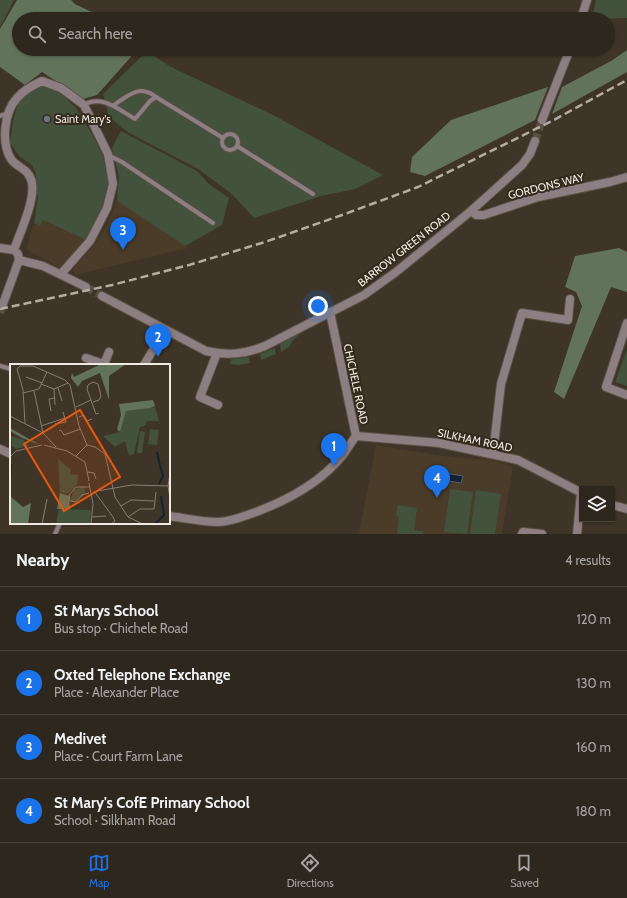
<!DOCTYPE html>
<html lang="en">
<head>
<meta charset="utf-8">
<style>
	body { margin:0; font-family:Cabin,sans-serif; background:#362f26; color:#f1f3f6 }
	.controls { position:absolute; right:12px; bottom:12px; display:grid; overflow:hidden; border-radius:0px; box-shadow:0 1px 3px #0004 }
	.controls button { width:36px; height:36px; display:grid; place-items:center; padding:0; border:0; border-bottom:1px solid #49443b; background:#2e271d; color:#f1f3f6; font:20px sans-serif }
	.you { position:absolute; left:318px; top:306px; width:14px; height:14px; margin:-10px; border:3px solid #fff; border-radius:50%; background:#1a73e8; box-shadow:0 0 0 6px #1a73e833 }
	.badge { display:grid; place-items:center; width:26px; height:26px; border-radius:50%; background:#1a73e8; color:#fff; font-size:13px; font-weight:700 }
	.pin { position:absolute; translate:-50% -33px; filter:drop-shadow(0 1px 2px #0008) }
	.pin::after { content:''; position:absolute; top:21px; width:14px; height:12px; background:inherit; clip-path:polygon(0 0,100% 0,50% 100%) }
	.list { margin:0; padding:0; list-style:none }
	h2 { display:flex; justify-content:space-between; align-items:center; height:52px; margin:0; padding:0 16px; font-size:17px }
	h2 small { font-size:13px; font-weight:400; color:#a7a5a4 }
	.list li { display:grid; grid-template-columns:26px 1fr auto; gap:12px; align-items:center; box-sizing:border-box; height:64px; padding:0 16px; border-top:1px solid #49443b }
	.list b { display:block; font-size:15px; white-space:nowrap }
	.list p { margin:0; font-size:13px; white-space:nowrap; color:#a7a5a4 }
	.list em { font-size:13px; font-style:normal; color:#a7a5a4 }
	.icon { flex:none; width:22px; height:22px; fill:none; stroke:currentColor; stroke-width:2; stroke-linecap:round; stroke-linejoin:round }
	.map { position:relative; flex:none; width:627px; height:534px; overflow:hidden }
	.search { position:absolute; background:#2e271d; box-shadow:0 1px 3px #0004; left:12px; right:12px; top:12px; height:44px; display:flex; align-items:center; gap:10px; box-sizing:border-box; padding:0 14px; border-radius:22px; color:#a7a5a4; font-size:15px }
	.sheet { height:308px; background:#2e271d }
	nav { display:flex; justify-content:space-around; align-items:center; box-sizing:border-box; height:56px; border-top:1px solid #49443b; background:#2e271d; font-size:11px; color:#a7a5a4 }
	nav a { display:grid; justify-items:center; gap:2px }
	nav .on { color:#1a73e8 }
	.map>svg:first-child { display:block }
</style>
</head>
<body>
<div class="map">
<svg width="627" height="534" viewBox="0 0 627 534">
	<rect width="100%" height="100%" fill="#3e3427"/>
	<path fill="#4a3c29" d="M117,201L188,248L75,275L73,268L96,243L106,227Z
		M43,220L88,241L60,268L27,250L32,227Z
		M376,445L437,455L494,461L513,467L502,534H359Z"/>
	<path fill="#42523c" d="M0,0H14L0,27Z
		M596,0H627V18L595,19L593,13Z
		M147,51L171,67L275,116L383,175L355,189L321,196L254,218L232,194L198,169L129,133L109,117L103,94Z
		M39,85L53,86L76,108L91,132L103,156L108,183L102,207L88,241L43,220L40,226L34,223L38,197L36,191V174L32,165L20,157L10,143L13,121L19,101Z
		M121,131L197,171L209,184L229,198L222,225L185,246L117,201L119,177L112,148Z
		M303,331L292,341L290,346L281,352L280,344Z
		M275,348L276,354L261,360L260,354Z
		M627,349V386L615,382Z
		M249,357L250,363L239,365L230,364L231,359Z
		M450,489L473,492L467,534L444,532Z
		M476,490L501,494L495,534H470Z
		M398,505L417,508L414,530L423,532V534H397L399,517L396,516Z"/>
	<path fill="#61735b" d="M17,0H71L75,4L106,19H19V49H138L97,95L83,99L42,72L25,85L0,67V29Z
		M627,50V72L552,114L562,87L611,61Z
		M548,87L535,120L425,176L410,172L412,157L451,120Z
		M619,248L627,252V292L611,287L564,399L554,392L582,306L576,292L565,287L575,256Z"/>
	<path fill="#122336" stroke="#555f6a" d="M444,473L463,476L461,483L442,480Z"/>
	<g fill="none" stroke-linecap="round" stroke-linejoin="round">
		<path stroke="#594f43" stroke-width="8" stroke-dasharray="8 4" stroke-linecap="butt" d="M535,141L542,120
			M86,287L102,296
			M0,313L3,304"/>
		<defs>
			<path id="service" d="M84,105C102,94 119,110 135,119L150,101L156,97L223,138
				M114,105C129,95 139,84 156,97
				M0,116L8,113
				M222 142a8 8 0 1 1 16 0a8 8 0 1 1-16 0Z
				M237,146L313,194
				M108,155L122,162L213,223
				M0,366L11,369
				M55,534L60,523"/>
			<path id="minor" d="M471,211L476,215H484L538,197L610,182L627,177
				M0,248L14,250L18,254L19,260
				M14,250C20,232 35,202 32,183C29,168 17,168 11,159C1,143 4,112 17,98C23,91 33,85 42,81L61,88L84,105L108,154L113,184L107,208L90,241L61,274
				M627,323L606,387L627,395
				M217,353L200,397L218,405
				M86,358L106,365
				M104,364L109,352
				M144,365L165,330
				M356,436L439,443L518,460L582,493
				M0,449L11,454
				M493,454L501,384L522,313L568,320L570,299
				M612,505L627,509
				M169,516C185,518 201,522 218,522C231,522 244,516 256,512C288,500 320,483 342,456C347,450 351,442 356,436L330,312
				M522,534L523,532L542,534
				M577,534L581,493"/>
			<path id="tertiary" d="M581,19L587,0
				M542,120L570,49
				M102,296L206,351C228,356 245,354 265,346L364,295L396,272L471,211L522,165L530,154L535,141
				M3,304L19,260L43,266L86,287"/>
		</defs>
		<use href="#service" stroke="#5b5145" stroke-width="6"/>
		<use href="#minor" stroke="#5b5145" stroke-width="10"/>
		<use href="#tertiary" stroke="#5b5145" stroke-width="10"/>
		<use href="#service" stroke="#8d7e81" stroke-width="4"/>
		<use href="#minor" stroke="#8d7e81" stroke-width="8"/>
		<use href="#tertiary" stroke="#8d7e81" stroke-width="8"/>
		<path stroke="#b5ada4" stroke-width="2.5" stroke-dasharray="8 4" stroke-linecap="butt" d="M0,309L112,285L189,265L265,242L342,215L418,187L552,121L627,80"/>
	</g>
	<circle fill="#6b7280" stroke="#342a1d" stroke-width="1.5" cx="47" cy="119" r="4"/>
	<g text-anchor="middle" stroke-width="4" stroke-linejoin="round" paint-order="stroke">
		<g font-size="11" fill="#f1eae2" stroke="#342a1d" text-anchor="start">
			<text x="55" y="123">Saint Mary's</text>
		</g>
		<g font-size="11" fill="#f1eae2" stroke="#342a1d">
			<text transform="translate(546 186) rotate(-14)" y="4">GORDONS WAY</text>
			<text transform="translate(404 249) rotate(-38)" y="4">BARROW GREEN ROAD</text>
			<text transform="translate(356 384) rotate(78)" y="4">CHICHELE ROAD</text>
			<text transform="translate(475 440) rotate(12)" y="4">SILKHAM ROAD</text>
		</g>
	</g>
	<g transform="translate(10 364)">
		<rect width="160" height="160" fill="#3e3427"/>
		<path d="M145,43L149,57H137L135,62L130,63L124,90L120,92L118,89L115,77L105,83L93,72L110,68L116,47ZM140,65L149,66L147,81L138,80ZM130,67L135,68L132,89H127ZM1,72L14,76L18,82L6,85L2,82ZM48,95L61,106L60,110L68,111L67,121L57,130L50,128ZM74,122L75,129L68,137H60L64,126ZM49,145L81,146L80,160H46Z" fill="#42523c"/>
		<path d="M91,0H116L99,12V36L90,9L72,17L68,23L61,14L62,9L64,13ZM143,36L145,42L140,44L116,47L110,68L107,65L111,51L109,40ZM0,64L30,81L12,74L0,67ZM50,129L59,132L60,145H47ZM0,132L13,143L21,139L18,160H0Z" fill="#61735b"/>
		<path fill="none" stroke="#122336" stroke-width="2" d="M147,88L150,102M0,120L1,100M149,120L153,112L150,102M145,160L154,151L151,132"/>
		<path fill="none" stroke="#867d72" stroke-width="1" d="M16,13L32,19M31,20L44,25L58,19M48,24L52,37M44,25L45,41M24,27L33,69M13,29L29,25L37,8M83,38L89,36L91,32L88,20L83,18L78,21L77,25L86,50L89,49M66,43L81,36M41,47L39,35L44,34M0,52L33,69L46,83M69,53L74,51L77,57L82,55M15,59L13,26L7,5L10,2H23L55,16L60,21L69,62L77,81M45,60L56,58L53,48M31,62L55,54M49,67L51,66L54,71L70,65M34,81L57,87L75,98L79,117M77,81L85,83L95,90L105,133L118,153L133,160M66,92L77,81M0,93L6,87L32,81M78,108L84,109L86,115M79,119L83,140L81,160M158,122L160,110M158,122L160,134M79,123H66L59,131L60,137L66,138L72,131L79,129M84,127L103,153L105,157L101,160M87,127L122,121L160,122M111,142L121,136L144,137M82,153L96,152M118,153L130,145H144L146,128M32,160L37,135"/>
		<path fill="#e8590c" fill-opacity="0.15" stroke="#e8590c" stroke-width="2" d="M70,46L110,113L54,147L14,80Z"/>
		<rect width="160" height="160" fill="none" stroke="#f1eae2" stroke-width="2"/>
	</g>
</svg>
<div class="controls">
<button><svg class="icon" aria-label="layers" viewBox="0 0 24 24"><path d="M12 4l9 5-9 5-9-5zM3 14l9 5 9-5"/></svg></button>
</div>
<div class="you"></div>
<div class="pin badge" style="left:334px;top:466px">1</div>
<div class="pin badge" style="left:158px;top:357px">2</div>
<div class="pin badge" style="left:123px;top:250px">3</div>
<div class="pin badge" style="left:437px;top:498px">4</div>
<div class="search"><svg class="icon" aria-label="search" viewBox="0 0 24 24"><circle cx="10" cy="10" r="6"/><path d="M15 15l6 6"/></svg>Search here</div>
</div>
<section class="sheet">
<h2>Nearby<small>4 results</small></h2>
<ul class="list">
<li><span class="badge">1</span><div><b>St Marys School</b><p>Bus stop · Chichele Road</p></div><em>120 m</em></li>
<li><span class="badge">2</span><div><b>Oxted Telephone Exchange</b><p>Place · Alexander Place</p></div><em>130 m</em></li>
<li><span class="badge">3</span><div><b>Medivet</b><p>Place · Court Farm Lane</p></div><em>160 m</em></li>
<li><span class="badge">4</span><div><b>St Mary's CofE Primary School</b><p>School · Silkham Road</p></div><em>180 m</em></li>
</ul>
</section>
<nav>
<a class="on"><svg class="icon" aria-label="map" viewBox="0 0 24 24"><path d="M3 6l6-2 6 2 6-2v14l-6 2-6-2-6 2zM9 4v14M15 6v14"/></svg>Map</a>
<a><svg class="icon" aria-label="directions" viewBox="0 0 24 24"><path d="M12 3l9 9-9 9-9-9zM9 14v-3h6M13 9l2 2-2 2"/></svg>Directions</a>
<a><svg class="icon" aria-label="saved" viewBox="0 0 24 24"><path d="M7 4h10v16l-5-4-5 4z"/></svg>Saved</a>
</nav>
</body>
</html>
